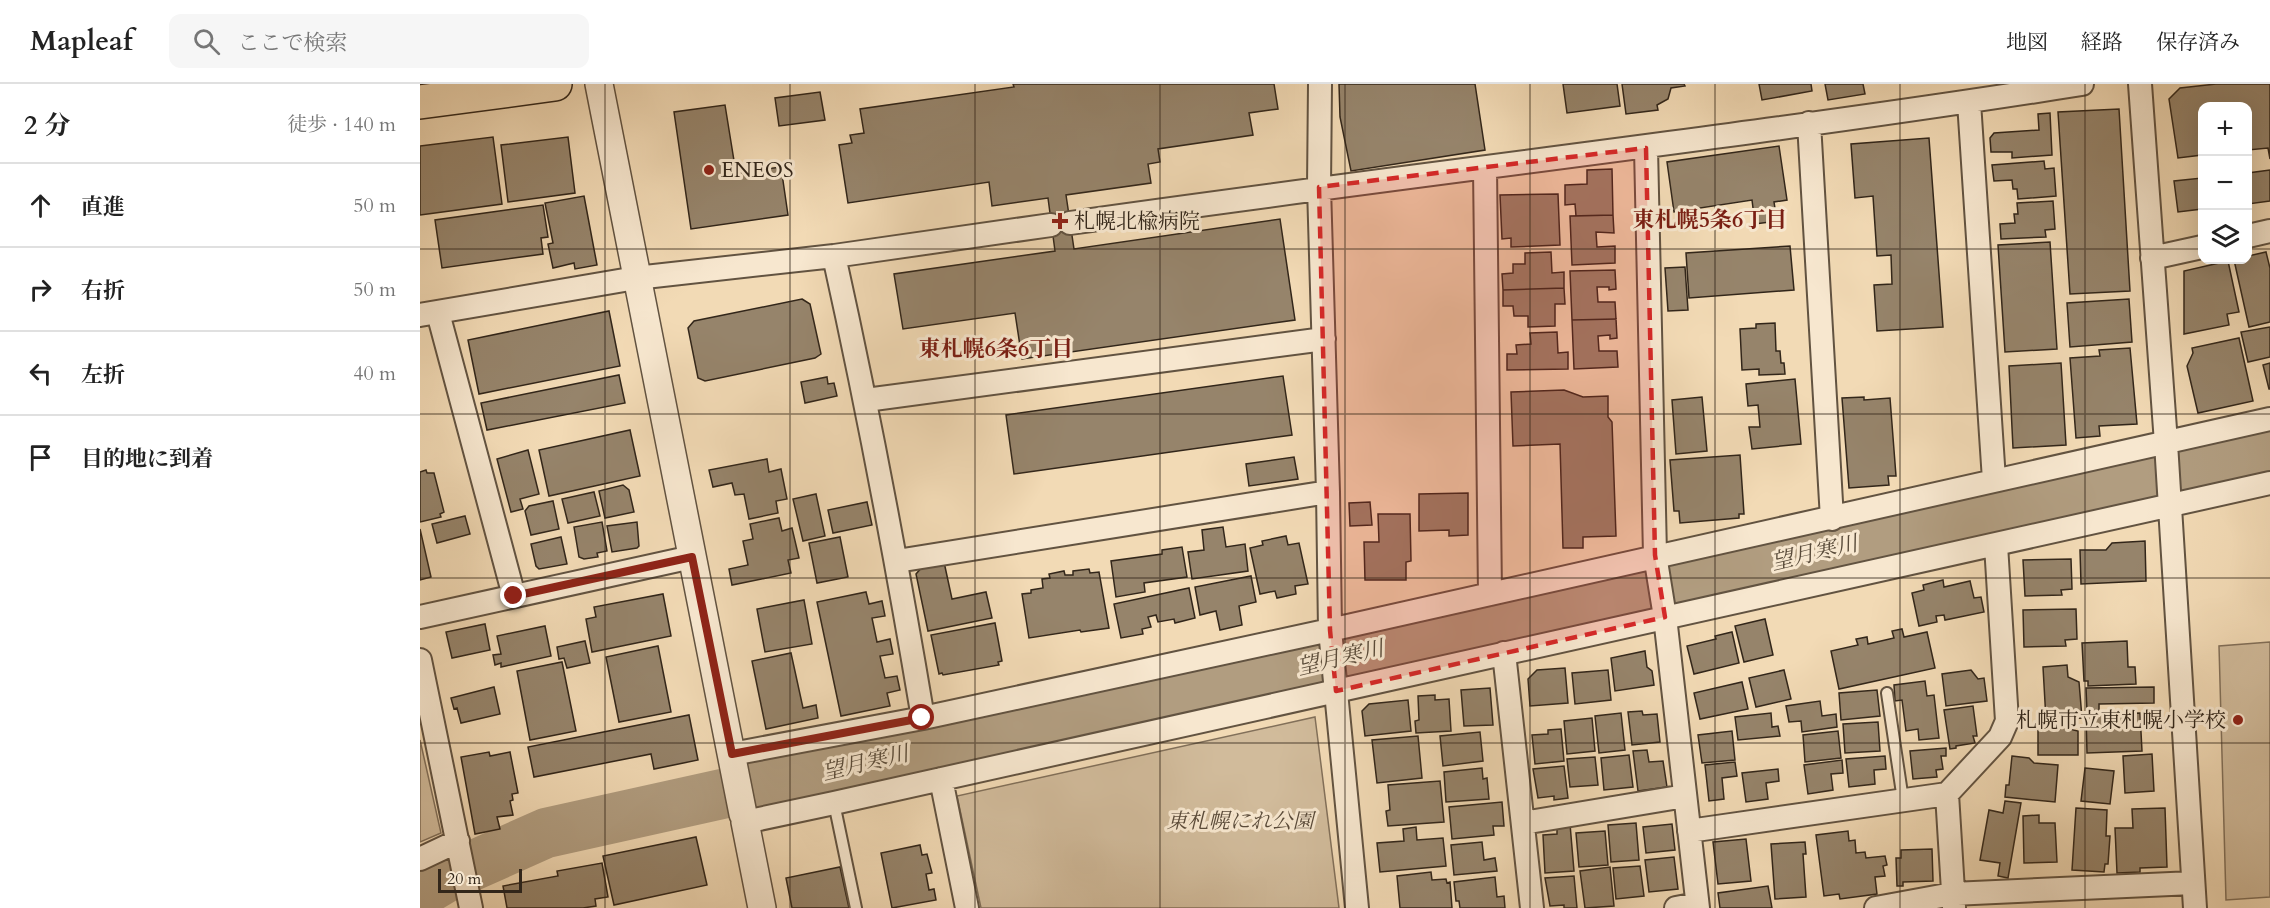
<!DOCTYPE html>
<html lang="ja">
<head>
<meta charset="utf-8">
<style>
	body { margin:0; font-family:Cardo,"Noto Serif JP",serif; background:#f6f6f6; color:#222 }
	.controls { position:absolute; right:18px; top:18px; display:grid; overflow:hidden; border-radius:12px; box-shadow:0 6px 24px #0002 }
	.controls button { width:54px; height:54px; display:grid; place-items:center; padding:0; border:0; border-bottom:2px solid #e0e0e0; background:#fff; color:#222; font:30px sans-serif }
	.scale { position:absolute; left:18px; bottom:15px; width:84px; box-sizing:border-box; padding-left:6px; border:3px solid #32261a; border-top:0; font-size:16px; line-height:21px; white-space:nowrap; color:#32261a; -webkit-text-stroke:4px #f7e7cf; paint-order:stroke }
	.stop { position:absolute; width:18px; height:18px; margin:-14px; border:4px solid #8f2418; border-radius:50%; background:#fff }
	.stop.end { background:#8f2418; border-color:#fff; box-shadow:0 2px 6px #0008 }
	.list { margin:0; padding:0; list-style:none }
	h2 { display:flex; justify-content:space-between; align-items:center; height:78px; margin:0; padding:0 24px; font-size:26px }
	h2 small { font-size:20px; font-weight:400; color:#767676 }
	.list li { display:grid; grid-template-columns:39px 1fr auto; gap:18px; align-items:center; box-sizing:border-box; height:84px; padding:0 24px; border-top:2px solid #e0e0e0 }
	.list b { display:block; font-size:22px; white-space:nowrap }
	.list em { font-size:20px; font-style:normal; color:#767676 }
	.icon { flex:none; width:33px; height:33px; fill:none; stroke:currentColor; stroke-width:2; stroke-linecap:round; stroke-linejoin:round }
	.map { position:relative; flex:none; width:1850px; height:824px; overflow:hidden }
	header { display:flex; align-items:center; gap:36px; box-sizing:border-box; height:84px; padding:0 30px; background:#fff; border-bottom:2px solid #e0e0e0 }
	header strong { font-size:28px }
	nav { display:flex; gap:33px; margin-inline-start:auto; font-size:21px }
	.search { width:420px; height:54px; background:#f6f6f6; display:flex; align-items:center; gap:15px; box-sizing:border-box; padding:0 21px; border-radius:12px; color:#767676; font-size:22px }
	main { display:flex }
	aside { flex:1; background:#fff }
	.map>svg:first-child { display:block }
</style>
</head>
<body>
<header>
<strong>Mapleaf</strong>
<div class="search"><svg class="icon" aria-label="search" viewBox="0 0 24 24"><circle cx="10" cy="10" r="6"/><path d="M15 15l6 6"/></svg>ここで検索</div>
<nav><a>地図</a><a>経路</a><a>保存済み</a></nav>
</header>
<main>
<aside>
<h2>2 分<small>徒歩 · 140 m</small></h2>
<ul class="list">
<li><svg class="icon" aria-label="ahead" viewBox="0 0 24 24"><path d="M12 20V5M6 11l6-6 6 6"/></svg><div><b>直進</b></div><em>50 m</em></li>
<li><svg class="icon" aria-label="right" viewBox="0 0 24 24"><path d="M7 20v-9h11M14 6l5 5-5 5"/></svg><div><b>右折</b></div><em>50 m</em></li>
<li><svg class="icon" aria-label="left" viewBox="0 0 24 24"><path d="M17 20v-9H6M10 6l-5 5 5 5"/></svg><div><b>左折</b></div><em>40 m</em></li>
<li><svg class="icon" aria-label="arrive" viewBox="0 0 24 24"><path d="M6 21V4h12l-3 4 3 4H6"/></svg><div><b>目的地に到着</b></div></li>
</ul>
</aside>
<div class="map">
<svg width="1850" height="824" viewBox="0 0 1850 824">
	<rect width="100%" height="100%" fill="#f2dab5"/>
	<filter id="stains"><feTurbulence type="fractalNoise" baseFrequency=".00333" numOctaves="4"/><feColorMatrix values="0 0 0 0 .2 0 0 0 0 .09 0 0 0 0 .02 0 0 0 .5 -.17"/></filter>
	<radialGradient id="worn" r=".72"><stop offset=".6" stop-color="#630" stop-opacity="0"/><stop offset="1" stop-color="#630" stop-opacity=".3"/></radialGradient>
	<path fill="#d1bb9b" stroke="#82705a" stroke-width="1.5" d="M1850,558V813L1806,816L1799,562Z
		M895,633L919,824H561L537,712Z
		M0,656L21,749L0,758Z"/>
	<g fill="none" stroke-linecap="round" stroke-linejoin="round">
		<path stroke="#b19d80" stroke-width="50" d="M0,809L25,794L126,749L1850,367"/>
	</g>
	<path fill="#96846b" stroke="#32261a" stroke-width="1.5" d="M593,0H854L858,25L829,29L833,51L738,65L740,78L728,80L731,99L646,111L654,165L860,135L875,236L602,275L595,229L483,245L474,190L635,167L628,114L572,122L569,98L428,119L419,61L432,59L430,51L444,49L440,25L594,3Z
		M919,0H1055L1065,66L931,87L920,33Z
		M1143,0H1197L1200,22L1147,29Z
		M1202,0H1264L1265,2L1251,4L1248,15L1237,21L1238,26L1206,30Z
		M1339,0H1391L1392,7L1342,16Z
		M1405,0H1443L1445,10L1408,16Z
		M1796,0H1850V75L1848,64L1828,66V22H1782V71L1758,74L1749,15L1760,4Z
		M400,8L405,36L359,42L355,14Z
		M305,21L316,89L361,83L368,131L271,145L254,28Z
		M1699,25L1710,207L1650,210L1638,28Z
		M1630,29L1632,71L1592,74V68H1571L1570,54L1574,49L1619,46L1618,30Z
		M73,53L82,120L0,131V62Z
		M148,53L155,109L88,118L81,61Z
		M1509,54L1523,243L1457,247L1454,201L1472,200L1471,171L1457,172L1453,112L1435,114L1431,60Z
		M1359,62L1367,116L1354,118L1357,137L1335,140L1332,116L1254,128L1247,78Z
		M1624,77L1625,85L1634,84L1636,112L1598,115L1597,105H1593L1592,96L1574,97L1572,81Z
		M1192,85L1193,131L1156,132L1155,120L1145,121V101L1167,100V86Z
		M1850,86V117L1828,120V89Z
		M1782,94V125L1758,128L1754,97Z
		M1138,110L1140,161L1091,163V154L1082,155L1080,111Z
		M164,112L177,181L155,185L154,179L133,184L128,160L133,159L125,119Z
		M1633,117L1635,145L1625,146L1626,153L1581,155L1580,140L1595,139L1594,130H1598L1597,119Z
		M123,121L128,153L121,154L123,170L22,184L15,136Z
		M1193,131L1194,149L1176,148L1177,163L1195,162V179L1152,181L1150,132Z
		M1630,158L1637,265L1585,268L1578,161Z
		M1370,162L1374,206L1269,214L1266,169Z
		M1131,168L1132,189L1144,188V204L1083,206L1082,190L1093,189V180H1105V169Z
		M1846,168L1850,184V238L1829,243L1814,176H1828V172Z
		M1808,177L1819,228L1807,230L1809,241L1764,250V187Z
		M1265,183L1268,226L1248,227L1245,184Z
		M1195,186L1196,205L1189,206V203H1177L1178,218H1195L1196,235L1152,236L1150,187Z
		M1144,204L1145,220H1135V242L1108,243V232H1094L1093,222H1083V206Z
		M382,215L390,220L401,270L395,274L285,297L278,294L268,244L274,237Z
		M1709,215L1712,258L1650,263L1647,219Z
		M189,227L200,282L59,310L48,256Z
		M1196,235L1197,254L1190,255V251L1178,252L1179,267H1197L1198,283L1154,285L1152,236Z
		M1355,239L1356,267H1360L1361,279H1364L1365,290L1339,291V285L1322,286L1320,245L1336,244V240Z
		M1850,243V273L1828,278L1821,248Z
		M1137,248L1138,269L1148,268V285L1087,286V270H1097L1096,261L1111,260L1110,249Z
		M1819,254L1833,317L1778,329L1767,282L1773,269L1772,264Z
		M1710,264L1717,340L1679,342L1680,352L1656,354L1650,274L1680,272L1679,266Z
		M1641,279L1646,361L1593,364L1589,282Z
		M1850,279V305H1849L1843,281Z
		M199,291L205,319L67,346L61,319Z
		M863,292L872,351L594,390L586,331Z
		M407,293L408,300L414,299L417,312L385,319L381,298Z
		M1375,295L1381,360L1332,365L1329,343H1340L1338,321L1328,322L1326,300Z
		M1144,306L1163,313L1188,312V333L1192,338L1196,452L1163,453V464H1143L1140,360L1093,362L1091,308Z
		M1282,313L1287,367L1256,370L1252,316Z
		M1444,313V316L1470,314L1476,392H1468L1469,401L1429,404L1422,314Z
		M210,346L220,392L129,412L119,366Z
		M108,366L119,410L100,415L103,425L91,428L77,375Z
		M1320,371L1324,430H1319V434L1260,439L1259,427H1254L1250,376Z
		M874,373L878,395L829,402L826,380Z
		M347,375L349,388L361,385L367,415L356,417L358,429L329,435L324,410L315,411L312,399L293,403L289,386Z
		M6,386L7,389H14L24,428L20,430L21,433L0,438V388Z
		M203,401L209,406L214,428L185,434L179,407Z
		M174,408L180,432L148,439L142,415Z
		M1048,409V451L1029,452V446L999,447V410Z
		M396,410L405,452L383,457L373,415Z
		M133,417L139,445L111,451L105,427L109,422Z
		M447,418L452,441L413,449L408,426Z
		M950,418L952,441L930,442L929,419Z
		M958,430H990L991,477L986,478V496H945L944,458H959Z
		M45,432L50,450L17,459L12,440Z
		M359,434L362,447L372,444L379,474L368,476L371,489L312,501L309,485L328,481L323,457L333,455L330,440Z
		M182,438L187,467L177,469L178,473L164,475L159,473L154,443Z
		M217,438L219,462L217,464L192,468L187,442Z
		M803,443L806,463L825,460L828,487L772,495L768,468L784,466L782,446Z
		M0,445L11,493L0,496Z
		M866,452L868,461L879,459L888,500L875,502L876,510L857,514L855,507L840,510L830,464L843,461L842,457Z
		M141,453L147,480L119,485L116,482L111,460Z
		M420,453L428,493L397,499L389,459Z
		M1725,457L1726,497L1661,500L1660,466H1686L1692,459Z
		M762,463L767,493L724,499L725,508L696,513L691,477L742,470V466Z
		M1651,475L1652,505L1641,506L1642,511L1605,512L1603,476Z
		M524,478L532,515L566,508L572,534L508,547L496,490L503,482Z
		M669,485L670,489L679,488L689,544L661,548L660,546L609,554L602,510L611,509V506L623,504L622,495L630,494L629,490L644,487L645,491H653V487Z
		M831,492L836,518L819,522L822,541L800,546L796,527L780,531L775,503Z
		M1523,496L1524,503L1550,497L1554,514L1561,513L1564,528L1525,536L1524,531L1516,532L1517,538L1499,542L1492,509L1504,506L1503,501Z
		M769,504L775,534L755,539L754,535L738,538L736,531L728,533L731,543L722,545L723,550L701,554L694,520Z
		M446,508L449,520L462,517L465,532L452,534L457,558L470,555L473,570L460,572L465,594L477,592L480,606L467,609L470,622L421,632L397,518Z
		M243,510L251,552L172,568L166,535L176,533L174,523Z
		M384,516L392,560L345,568L337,525Z
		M1656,525L1657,555L1645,556L1646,562L1604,563L1603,526Z
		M1345,535L1353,571L1324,578L1315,542Z
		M575,539L582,577L578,578L579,581L523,591L522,589L519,590L511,551Z
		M65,540L70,566L32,574L26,548Z
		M125,542L131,572L81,583V579L75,581L73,571L81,570L77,552Z
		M1482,545L1484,553L1507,548L1515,584L1419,605L1411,567L1438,561L1436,555L1447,553L1448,560L1474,554L1472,547Z
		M1312,548L1319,579L1274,590L1267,562L1296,555L1295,552Z
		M165,557L170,579L147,584L144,574L139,575L137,563Z
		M1707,557L1708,583H1715L1716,600L1668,602V597H1664L1662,559Z
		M238,562L251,628L199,638L186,573Z
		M1225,567L1227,583L1232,587L1234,601L1195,607L1191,574Z
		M371,569L383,624L396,621L398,634L346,645L332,577Z
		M142,578L156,647L110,656L97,587Z
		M1647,581L1648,593L1659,598L1662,634L1626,636L1623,583Z
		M1145,584L1148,619L1110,622L1108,595L1117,586Z
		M1188,586L1191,616L1155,620L1152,589Z
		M1364,586L1371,615L1336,623L1329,594Z
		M1551,586L1558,595L1564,594L1567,617L1526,622L1522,590Z
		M1505,597L1507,612L1514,611L1519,654L1499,656L1498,645L1486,647L1482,616L1475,617L1474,601Z
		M1322,598L1328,625L1280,635L1274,609Z
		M74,603L80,630L41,639L37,624L34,625L31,614Z
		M1734,603V619L1679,620V628H1667L1666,604Z
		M1070,604L1073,641L1044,642L1041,606Z
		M1457,606L1460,632L1421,636L1419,609Z
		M1015,611V616L1029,615L1031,647L996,649L995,637L999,636L998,612Z
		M988,616L991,647L945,652L942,627L949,620Z
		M1400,617L1402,632L1416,630L1417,643L1382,648L1381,637L1369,638L1366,622Z
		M1553,622L1557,652H1553L1555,659L1536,662V664L1530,665L1524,626Z
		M1222,627L1223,631L1237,630L1240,658L1212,661L1208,628Z
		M1201,629L1205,666L1179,669L1175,632Z
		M1351,629L1352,643L1358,642L1360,652L1318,656L1315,633Z
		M1720,629L1722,667L1667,669L1666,631Z
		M269,631L278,676L234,685L231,670L114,693L108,663Z
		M1172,634L1175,667L1147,670L1144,637Z
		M1458,638L1460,667L1425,669L1423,640Z
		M1618,642L1653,643V646L1658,647V671H1618Z
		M1141,645L1144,677L1115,680L1112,651L1128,650V646Z
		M1312,647L1315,676L1282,679L1278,651Z
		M1418,647L1421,674L1385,678L1383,651Z
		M1060,648L1063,677L1023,682L1020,652Z
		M998,652L1002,694L957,699L952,656Z
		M1526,664V672H1521L1523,685L1516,686L1517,693L1493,695L1490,667Z
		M1227,666L1229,678L1243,677L1247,703L1218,707L1213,667Z
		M69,668L70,672L90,668L98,709L92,710L93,716L90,717L93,731L77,733L80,745L55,750L41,673Z
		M1732,670L1734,707L1705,709L1703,672Z
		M1209,671L1213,703L1184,706L1181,674Z
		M1465,672L1466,685L1454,686L1455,700L1429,703L1426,675Z
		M1592,672L1609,674L1614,679L1638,681L1635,718L1585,713L1586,701H1589Z
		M1175,673L1178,701L1150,703L1147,675Z
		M1422,676L1423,689L1411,690L1413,706L1388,710L1384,681Z
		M1315,678L1317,692L1302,694L1304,715L1289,717L1285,681Z
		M1144,682L1148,714L1134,716V712L1118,714L1113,685Z
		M1062,684L1063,695L1067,694L1069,715L1026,718L1024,688Z
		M1665,684L1694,687L1690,720L1661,717Z
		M1358,685L1359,697L1346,699L1348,715L1326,718L1322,689Z
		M1020,697L1024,738L968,742L966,727L970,726L968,701Z
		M1585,717L1601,719L1588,794L1578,792L1580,779L1560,776L1569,726L1583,729Z
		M1082,718L1084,742H1073L1074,751L1032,755L1029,723Z
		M1656,724L1687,726L1686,752H1690L1688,780H1685L1684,788L1652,786Z
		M1745,724L1747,783L1720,784V788L1697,789L1695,744H1713L1712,725Z
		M1619,731V739H1635L1637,778L1604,779L1603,732Z
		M1216,739L1219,776L1191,778L1188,741Z
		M1150,740L1154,787L1125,789L1123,751L1137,750V742Z
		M1252,740L1255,766L1226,769L1223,743Z
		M996,743L997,756L1023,754L1026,782L960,788L957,759L984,757L983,745Z
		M1185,747L1188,781L1159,783L1156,749Z
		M1428,747L1429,757L1435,756L1436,769L1445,768L1446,774L1465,772L1467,781L1463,782L1465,792L1455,793L1457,810L1420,815L1419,810L1404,812L1396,751Z
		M276,753L287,801L194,821L183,772Z
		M1326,755L1331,797L1298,800L1293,758Z
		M1062,758L1064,776L1075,774L1077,787L1034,791L1031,761Z
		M1385,758L1386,770H1383L1386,813L1355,815L1351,760Z
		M500,761L502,771L507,770L512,789L506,790L509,806L514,805L516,816L472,824L461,769Z
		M1512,765L1513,797L1483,798V802H1477L1476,774H1481V766Z
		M1254,773L1258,805L1229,808L1225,776Z
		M182,779L188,813L175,815L176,822L163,824H87L83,802L138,792L137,787Z
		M1220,782L1224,812L1196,815L1193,784Z
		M420,783L429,824H372L366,794Z
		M1190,783L1194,822L1165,824L1160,787Z
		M1011,788L1012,796L1026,795L1027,799L1030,798L1032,824H980L977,792Z
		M1154,792L1157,824H1144V821L1130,822L1125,794Z
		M1075,793L1077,813L1084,812L1085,824H1040L1039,817H1036L1034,798Z
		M1348,802L1352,824H1300L1298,809Z"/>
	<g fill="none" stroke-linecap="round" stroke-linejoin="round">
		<defs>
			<path id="service" d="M1467,609L1483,716
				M414,719L436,824"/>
			<path id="minor" d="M900,0L899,103L908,408L910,546L937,824
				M1720,0L1746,359L1775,824
				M1549,18L1574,396
				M1389,39L1412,435
				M1226,64L1235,471L1245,533L1278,824
				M1065,84L1070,510
				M650,139C987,91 1325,53 1662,0
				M1828,152L1850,147
				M414,172C448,325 477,479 503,634
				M1732,174L1782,163
				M18,229L94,512
				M0,231L216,194L414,172L631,141
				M446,316L904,255
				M477,477L908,408
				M0,533L272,473
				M1084,569L1112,824
				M0,576L51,824
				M312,670L503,634L910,546L1850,335
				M521,695L547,824
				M1527,710L1534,823
				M323,730L325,738L414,719L1850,399
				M1103,739L1265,712
				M1269,747L1527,710L1580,653L1587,637L1576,461
				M0,775L38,757
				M1256,824L1277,820
				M1456,824L1532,810L1773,799"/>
			<path id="tertiary" d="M179,0L323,730
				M325,738L342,824"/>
			<path id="primary" d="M0,18L135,0"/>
		</defs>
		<use href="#service" stroke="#625341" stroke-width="14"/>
		<use href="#minor" stroke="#625341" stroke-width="26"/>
		<use href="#tertiary" stroke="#625341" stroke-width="30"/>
		<use href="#primary" stroke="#32261a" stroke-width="36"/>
		<use href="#service" stroke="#f7e7cf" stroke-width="10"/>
		<use href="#minor" stroke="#f7e7cf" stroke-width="22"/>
		<use href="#tertiary" stroke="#f7e7cf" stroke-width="27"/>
		<use href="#primary" stroke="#f2dab5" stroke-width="33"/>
	</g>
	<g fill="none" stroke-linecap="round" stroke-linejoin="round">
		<path stroke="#8f2418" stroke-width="8" d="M94,512L272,473L312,670L502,634"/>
	</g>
	<path fill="#d62828" fill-opacity="0.2" stroke="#d62828" stroke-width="4.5" stroke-dasharray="12 8" stroke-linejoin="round" d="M1226,64L1235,471L1245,533L916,607L910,546L899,103Z"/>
	<path fill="none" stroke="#32261a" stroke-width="1.5" stroke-opacity="0.55" d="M185,0V824M370,0V824M555,0V824M740,0V824M925,0V824M1110,0V824M1295,0V824M1480,0V824M1665,0V824M0,165H1782M1828,165H1850M0,330H1850M0,494H1850M0,659H1850"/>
	<g fill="#8f2418" stroke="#f7e7cf" stroke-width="2">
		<circle cx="289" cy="86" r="6"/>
		<path d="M637 128h6v6h6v6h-6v6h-6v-6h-6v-6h6z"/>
		<circle cx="1818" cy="636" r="6"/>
	</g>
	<g text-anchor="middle" stroke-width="6" stroke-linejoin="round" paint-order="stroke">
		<g font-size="21" fill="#32261a" stroke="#f7e7cf" text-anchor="start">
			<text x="301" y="93">ENEOS</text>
			<text x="654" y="144">札幌北楡病院</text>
			<text x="1806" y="643" text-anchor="end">札幌市立東札幌小学校</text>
		</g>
		<g font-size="21" font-style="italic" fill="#5a4b3a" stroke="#f7e7cf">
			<text x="820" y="744">東札幌にれ公園</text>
		</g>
		<g font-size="22" font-weight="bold" fill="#7a1f14" stroke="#f7e7cf">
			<text x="1290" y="143">東札幌5条6丁目</text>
			<text x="576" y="272">東札幌6条6丁目</text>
		</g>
		<g font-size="22" font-style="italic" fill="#584a39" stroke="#f7e7cf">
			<text transform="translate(1394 468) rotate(-13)" y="8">望月寒川</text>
			<text transform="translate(920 573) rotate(-13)" y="8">望月寒川</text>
			<text transform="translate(445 678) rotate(-13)" y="8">望月寒川</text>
		</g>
	</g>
	<rect width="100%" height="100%" filter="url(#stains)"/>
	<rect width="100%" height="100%" fill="url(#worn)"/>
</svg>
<div class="controls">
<button>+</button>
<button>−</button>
<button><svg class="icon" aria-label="layers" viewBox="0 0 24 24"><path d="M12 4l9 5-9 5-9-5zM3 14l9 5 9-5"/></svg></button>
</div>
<div class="scale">20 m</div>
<div class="stop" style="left:502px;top:634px"></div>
<div class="stop end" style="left:94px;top:512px"></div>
</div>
</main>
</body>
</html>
